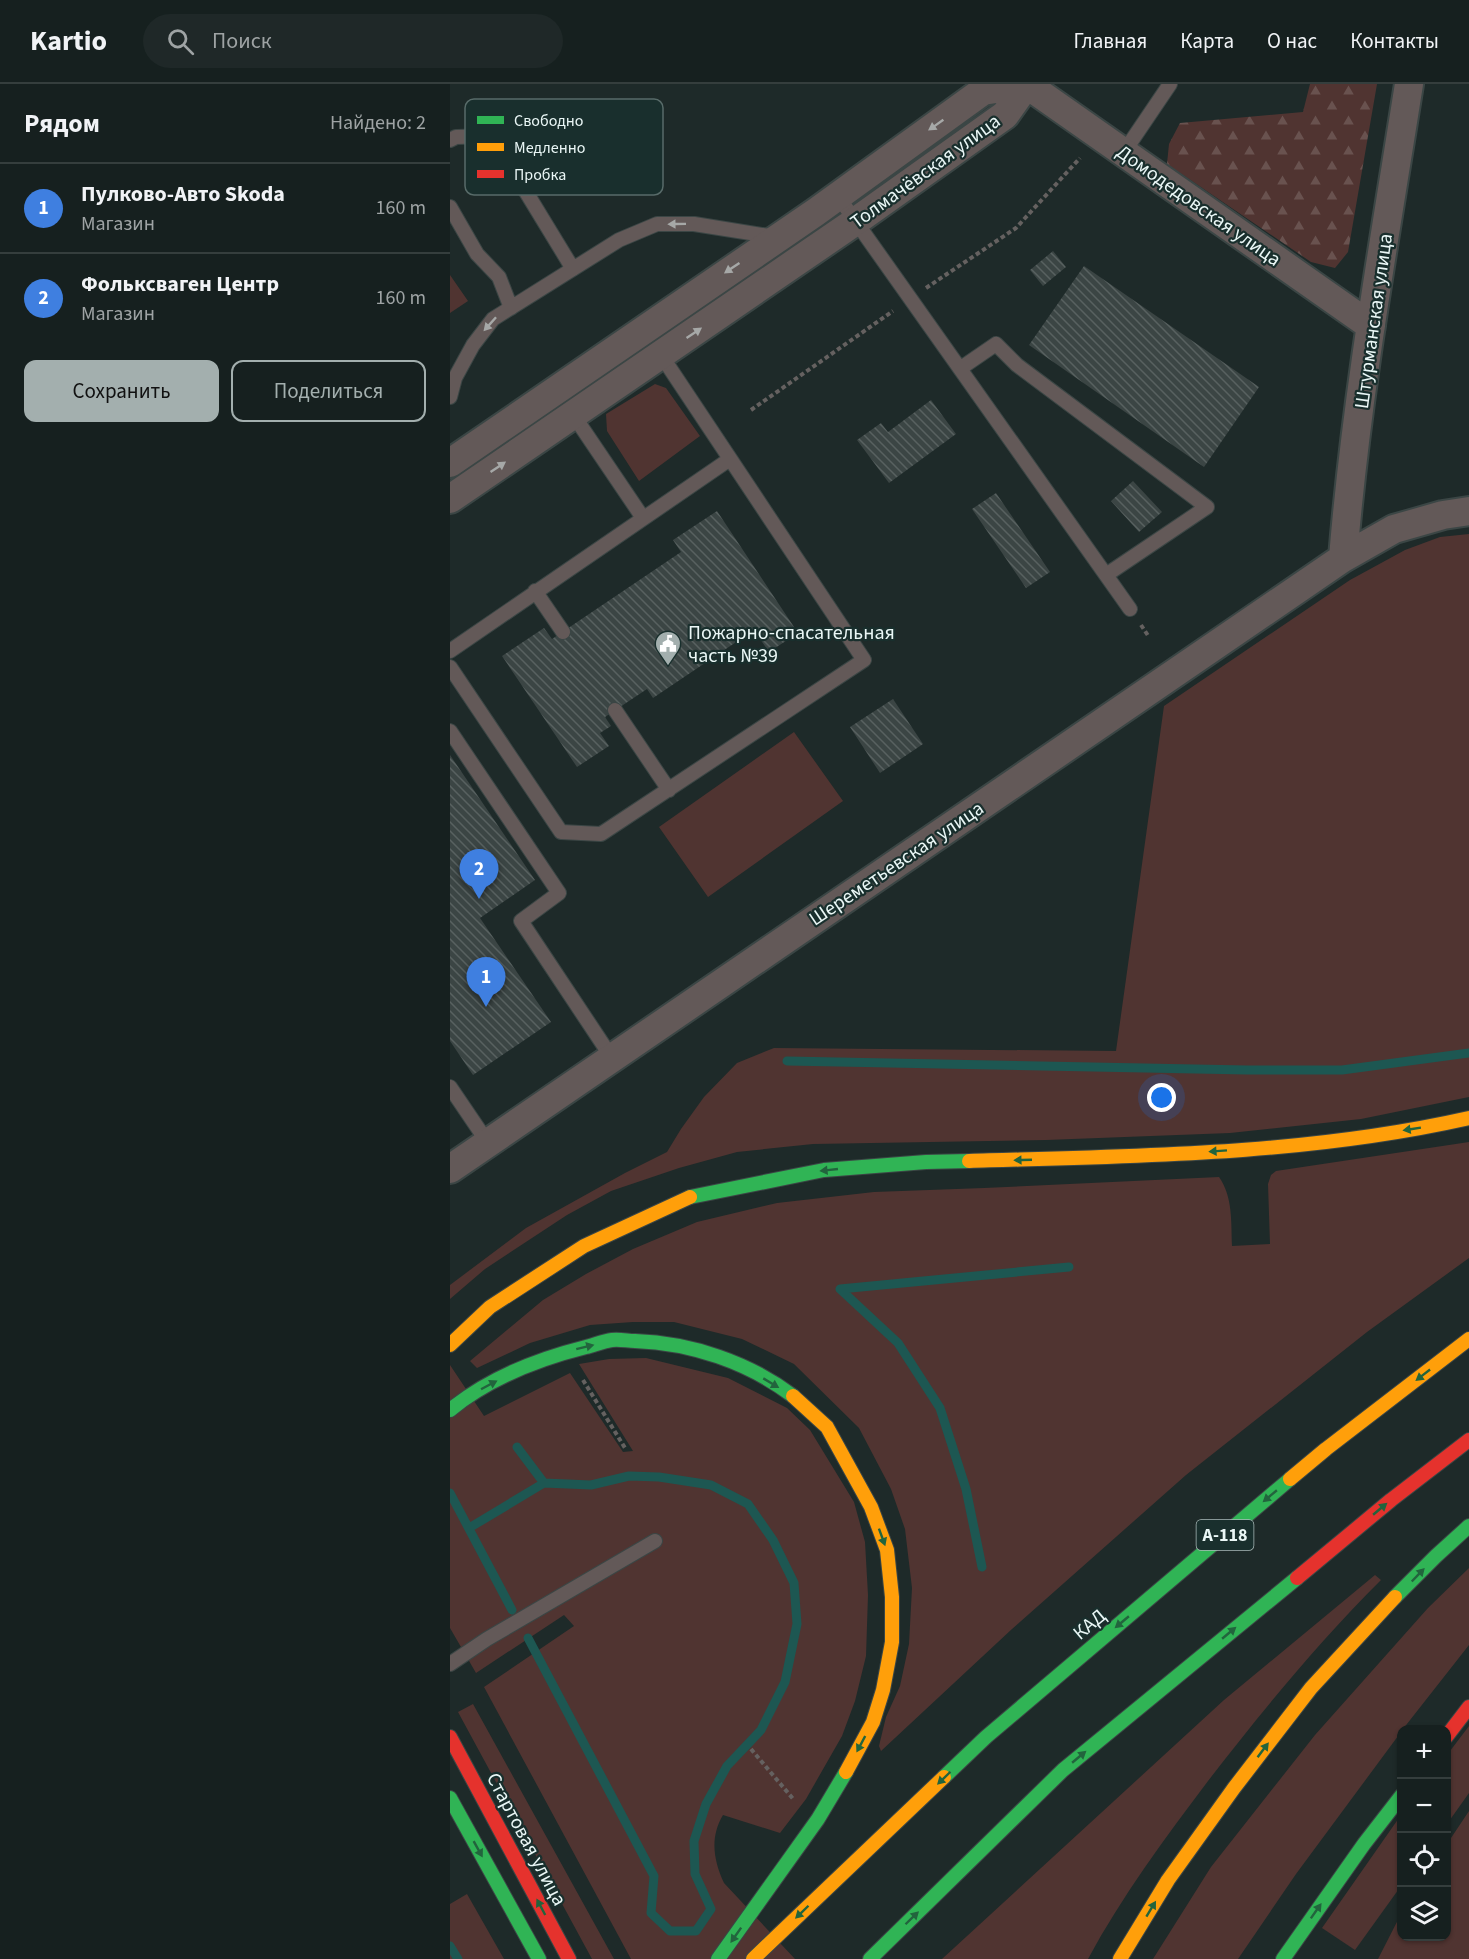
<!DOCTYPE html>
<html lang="ru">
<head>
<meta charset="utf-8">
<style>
	body { margin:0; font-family:"Source Sans 3",sans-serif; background:#1f2828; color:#f1f3f6 }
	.controls { position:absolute; right:18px; bottom:18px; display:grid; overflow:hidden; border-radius:12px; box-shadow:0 2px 4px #0004 }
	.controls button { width:54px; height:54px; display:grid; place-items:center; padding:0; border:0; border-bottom:2px solid #353e3d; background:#16201f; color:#f1f3f6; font:30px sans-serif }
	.you { position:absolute; left:712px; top:1014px; width:21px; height:21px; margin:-15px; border:4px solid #fff; border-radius:50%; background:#1a73e8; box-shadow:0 0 0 9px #1a73e833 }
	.badge { display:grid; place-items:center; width:39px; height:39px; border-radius:50%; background:#a3afae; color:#fff; font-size:20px; font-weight:700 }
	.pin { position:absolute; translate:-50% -50px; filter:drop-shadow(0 2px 3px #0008) }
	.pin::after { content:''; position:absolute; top:32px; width:21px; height:18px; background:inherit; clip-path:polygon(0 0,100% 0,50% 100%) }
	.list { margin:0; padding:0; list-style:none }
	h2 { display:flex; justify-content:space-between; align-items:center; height:78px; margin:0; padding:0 24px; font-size:26px }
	h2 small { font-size:20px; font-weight:400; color:#9ea3a4 }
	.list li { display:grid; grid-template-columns:39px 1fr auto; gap:18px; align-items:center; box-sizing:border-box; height:90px; padding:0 24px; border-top:2px solid #353e3d }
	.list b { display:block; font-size:22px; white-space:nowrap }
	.list p { margin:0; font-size:20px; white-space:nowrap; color:#9ea3a4 }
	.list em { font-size:20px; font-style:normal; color:#9ea3a4 }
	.actions { display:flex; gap:12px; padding:18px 24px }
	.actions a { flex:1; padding:14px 0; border:2px solid #a3afae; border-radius:12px; text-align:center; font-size:21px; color:#a3afae }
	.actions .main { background:#a3afae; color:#111 }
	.icon { flex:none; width:33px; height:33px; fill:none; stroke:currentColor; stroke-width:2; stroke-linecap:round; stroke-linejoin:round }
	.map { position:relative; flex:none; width:1019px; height:1875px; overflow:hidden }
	header { display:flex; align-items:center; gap:36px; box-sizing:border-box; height:84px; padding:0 30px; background:#16201f; border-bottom:2px solid #353e3d }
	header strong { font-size:28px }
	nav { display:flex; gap:33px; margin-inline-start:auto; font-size:21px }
	.search { width:420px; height:54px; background:#1f2828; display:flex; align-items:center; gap:15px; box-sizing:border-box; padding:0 21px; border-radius:33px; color:#9ea3a4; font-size:22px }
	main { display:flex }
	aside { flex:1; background:#16201f }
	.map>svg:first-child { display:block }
</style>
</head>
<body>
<header>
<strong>Kartio</strong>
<div class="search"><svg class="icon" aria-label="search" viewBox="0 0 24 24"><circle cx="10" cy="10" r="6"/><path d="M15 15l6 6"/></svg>Поиск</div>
<nav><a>Главная</a><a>Карта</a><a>О нас</a><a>Контакты</a></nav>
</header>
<main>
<aside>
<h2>Рядом<small>Найдено: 2</small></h2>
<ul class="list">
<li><span class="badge" style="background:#3f7fe0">1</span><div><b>Пулково-Авто Skoda</b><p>Магазин</p></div><em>160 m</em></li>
<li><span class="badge" style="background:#3f7fe0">2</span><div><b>Фольксваген Центр</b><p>Магазин</p></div><em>160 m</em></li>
</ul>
<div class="actions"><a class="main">Сохранить</a><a>Поделиться</a></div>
</aside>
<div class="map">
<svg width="1019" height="1875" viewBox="0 0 1019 1875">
	<defs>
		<pattern id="forest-firs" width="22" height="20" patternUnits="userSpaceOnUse" patternTransform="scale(1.5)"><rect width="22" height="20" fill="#503431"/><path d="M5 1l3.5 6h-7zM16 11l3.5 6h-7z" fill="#69524f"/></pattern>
		<pattern id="building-back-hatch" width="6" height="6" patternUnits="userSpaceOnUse" patternTransform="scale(1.5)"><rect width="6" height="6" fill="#3b4544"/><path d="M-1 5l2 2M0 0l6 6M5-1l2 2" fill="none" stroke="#586160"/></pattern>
	</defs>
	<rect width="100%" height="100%" fill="#1e2a29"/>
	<path fill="#503431" d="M0,191L18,217L0,229Z
		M205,300L216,304L250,352L189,397L157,347L156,330Z
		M1019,450V1013L911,1035L780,1049L596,1056L363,1060L287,1068L229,1084L161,1107L117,1131L35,1185L0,1215V1201L76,1144L175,1089L217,1068L231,1045L254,1013L287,979L324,964L666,967L714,622L900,496L955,466L990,453Z
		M344,648L393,717L258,813L209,743Z
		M1019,1058V1174L917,1248L736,1391L562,1545L431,1667L429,1662L436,1633L450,1602L459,1560L462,1504L455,1445L441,1405L409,1344L344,1280L292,1255L224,1238H183L140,1241L80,1259L27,1284L20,1277L93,1216L136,1190L183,1165L247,1138L327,1119L424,1108L534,1104L769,1093C783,1113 781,1138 782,1162L820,1160L818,1100L821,1091L826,1087Z
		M196,1274L278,1294L337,1324L360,1346L404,1418L415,1458L418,1511L416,1572L405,1617L392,1652L356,1715L330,1749L273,1731C260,1753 263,1775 274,1799L345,1875H181L34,1603L124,1542L114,1531L26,1589L0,1544V1281L34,1332L120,1289L173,1368L183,1367L129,1280L159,1275Z
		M1019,1484V1561L953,1645L952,1646L951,1648L846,1790L788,1875H703L761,1783L865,1651L978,1524Z
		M925,1491L931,1496C868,1559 812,1627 758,1697C715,1754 672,1812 638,1875H492L774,1616Z
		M23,1620L159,1866L164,1875H142L8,1628Z
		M1019,1642V1709L997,1740V1671Z
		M1019,1727V1875H928L951,1830L952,1852H996L997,1760Z
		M951,1731V1802L905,1866L872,1844Z
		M17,1810L54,1875H0V1820Z"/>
	<path fill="url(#forest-firs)" d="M860,0H927L898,168L885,184L861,178L717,80L719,60L730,39L853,28Z"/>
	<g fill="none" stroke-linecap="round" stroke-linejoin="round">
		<path stroke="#1d5752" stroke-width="9" d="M337,977L797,986H892L1019,969
			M67,1363L94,1399
			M0,1409L62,1526
			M19,1444L94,1399L141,1401L179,1392L209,1393L261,1401L298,1420L323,1456L344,1499L347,1540L335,1598L311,1646L277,1682L256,1720L244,1757L245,1790L261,1825L246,1847H220L201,1829L204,1792L78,1554
			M532,1483L516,1405L490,1324L448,1259L390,1205L619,1183
			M0,1862L8,1875"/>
	</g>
	<path fill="url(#building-back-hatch)" d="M603,167L616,183L593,202L580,186Z
		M634,182L809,303L754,383L579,261Z
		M481,316L506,350L439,399L407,356L431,339L438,348Z
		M683,397L712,428L689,448L661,417Z
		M546,409L600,488L576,504L522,425Z
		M267,427L348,549L319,568L304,546L203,614L197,605L155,633L161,642L150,649L159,662L127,683L52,572L94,544L102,555L231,468L223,456Z
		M443,615L473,660L430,689L400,643Z
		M0,671L85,796L30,834L101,938L23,991L0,957Z"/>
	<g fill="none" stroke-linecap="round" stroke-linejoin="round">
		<defs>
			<path id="lane" d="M0,56L6,53L42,52L123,185
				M674,68L720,0
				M387,111L680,525
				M0,123L27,170L49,193L61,224
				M511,284L546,260L567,281L757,423L656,491
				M0,313L5,294L23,261L43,235L169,156L207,140H244L325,153
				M122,329L193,434
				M85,507L113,548
				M0,567L280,375
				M0,583L111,748L151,750L414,576L211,271
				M165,626L219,706
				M0,647L109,809L71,837L162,974
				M0,1003L38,1059
				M0,1580L37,1555L205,1457"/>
			<path id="street" d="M576,0L921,242
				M0,379L366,128L533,7L577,0
				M0,415L406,137L555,31L577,0
				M893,474C906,315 934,158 959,0
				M0,1085L893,474L944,445L993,431L1019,427"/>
			<path id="fast" d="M240,1113L374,1086L476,1078L519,1077
				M0,1326C39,1294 88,1275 136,1263C144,1261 154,1257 162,1256C170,1255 178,1257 185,1257C241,1259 298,1278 343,1312
				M945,1513L986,1472L1019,1442
				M494,1693L536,1653L840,1395
				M0,1714L89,1875
				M268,1875L368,1735L396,1688
				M420,1875L613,1686L847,1494
				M833,1875L914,1760L952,1711"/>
			<path id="slow" d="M519,1077C686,1072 855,1071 1019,1034
				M0,1261L40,1223L134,1162L240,1113
				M343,1312L377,1343L421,1423L437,1466L442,1513V1558L433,1606L423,1638L396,1688
				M840,1395L876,1365L1019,1255
				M303,1875L494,1693
				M670,1875L718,1796L784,1704L861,1604L945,1513"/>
			<path id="jam" d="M847,1494L941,1416L1019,1356
				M0,1653L119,1875
				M996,1653L1019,1623"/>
		</defs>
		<use href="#lane" stroke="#3b4645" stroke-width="16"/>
		<use href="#street" stroke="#3b4645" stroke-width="32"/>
		<use href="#fast" stroke="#3b4645" stroke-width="16"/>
		<use href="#slow" stroke="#3b4645" stroke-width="16"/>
		<use href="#jam" stroke="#3b4645" stroke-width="16"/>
		<path stroke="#656160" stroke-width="4" stroke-dasharray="4.5 3" stroke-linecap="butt" d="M476,204L566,144L630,74
			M301,326L443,227
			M691,541L699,553
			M133,1296L175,1364
			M301,1665L344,1716"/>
		<use href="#lane" stroke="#635958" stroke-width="14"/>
		<use href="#street" stroke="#635958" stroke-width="28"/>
		<use href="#fast" stroke="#30b455" stroke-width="14"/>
		<use href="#slow" stroke="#ff9f0a" stroke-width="14"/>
		<use href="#jam" stroke="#e5322d" stroke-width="14"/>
	</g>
	<defs><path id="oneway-solid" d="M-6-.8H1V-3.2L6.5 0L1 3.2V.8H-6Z" transform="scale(1.5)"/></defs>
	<g fill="#a6a8a7">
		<use href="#oneway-solid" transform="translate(486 41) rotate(145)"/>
		<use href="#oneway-solid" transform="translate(227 140) rotate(179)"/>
		<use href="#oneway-solid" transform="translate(282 184) rotate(146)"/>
		<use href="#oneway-solid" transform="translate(40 240) rotate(132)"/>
		<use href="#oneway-solid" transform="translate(244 249) rotate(-34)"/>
		<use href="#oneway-solid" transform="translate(48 383) rotate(-34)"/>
	</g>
	<g fill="#22643d">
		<use href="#oneway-solid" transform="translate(962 1045) rotate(171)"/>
		<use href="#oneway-solid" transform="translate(768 1067) rotate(176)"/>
		<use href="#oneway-solid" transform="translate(573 1076) rotate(178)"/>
		<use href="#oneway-solid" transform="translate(379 1086) rotate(174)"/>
		<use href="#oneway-solid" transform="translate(135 1263) rotate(-14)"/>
		<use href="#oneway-solid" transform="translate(973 1291) rotate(142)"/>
		<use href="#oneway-solid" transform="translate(321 1299) rotate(31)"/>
		<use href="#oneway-solid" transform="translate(39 1301) rotate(-28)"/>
		<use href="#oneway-solid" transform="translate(820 1412) rotate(140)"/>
		<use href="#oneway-solid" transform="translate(930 1425) rotate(-40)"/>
		<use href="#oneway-solid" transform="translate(432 1453) rotate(70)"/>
		<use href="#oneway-solid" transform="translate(968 1491) rotate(-46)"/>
		<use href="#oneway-solid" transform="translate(672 1538) rotate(140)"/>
		<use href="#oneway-solid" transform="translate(779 1549) rotate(-40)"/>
		<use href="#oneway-solid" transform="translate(411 1660) rotate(118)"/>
		<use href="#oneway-solid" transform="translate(813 1666) rotate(-53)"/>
		<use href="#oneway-solid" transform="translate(629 1673) rotate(-40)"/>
		<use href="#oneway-solid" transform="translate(494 1694) rotate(136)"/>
		<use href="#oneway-solid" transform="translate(28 1765) rotate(61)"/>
		<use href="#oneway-solid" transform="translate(91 1823) rotate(-118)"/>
		<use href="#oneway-solid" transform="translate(701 1825) rotate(-59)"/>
		<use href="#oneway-solid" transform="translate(866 1827) rotate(-55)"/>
		<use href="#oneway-solid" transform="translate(352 1828) rotate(136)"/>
		<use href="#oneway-solid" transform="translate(462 1834) rotate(-44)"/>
		<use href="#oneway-solid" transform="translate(286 1851) rotate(125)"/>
	</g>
	<defs>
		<symbol id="civic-pin" viewBox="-11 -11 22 30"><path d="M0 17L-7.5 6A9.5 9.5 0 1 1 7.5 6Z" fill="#a3afae" stroke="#192f2d"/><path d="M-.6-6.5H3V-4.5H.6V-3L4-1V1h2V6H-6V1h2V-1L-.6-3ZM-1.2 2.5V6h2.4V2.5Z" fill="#fff"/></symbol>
	</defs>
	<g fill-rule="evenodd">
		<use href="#civic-pin" x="203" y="545" width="30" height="40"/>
	</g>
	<g text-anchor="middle" stroke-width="4.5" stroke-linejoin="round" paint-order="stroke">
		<rect fill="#192f2d" stroke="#abbbba" stroke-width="1.5" x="746.5" y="1436" width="57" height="30" rx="4.5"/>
		<g font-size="18" font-weight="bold" fill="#eaf7f6">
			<text x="775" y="1457">А-118</text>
		</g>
		<g font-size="20" fill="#eaf7f6" stroke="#192f2d">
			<text transform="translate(475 87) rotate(-36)" y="7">Толмачёвская улица</text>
			<text transform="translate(749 121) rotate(35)" y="7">Домодедовская улица</text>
			<text transform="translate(923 237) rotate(-82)" y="7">Штурманская улица</text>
			<text transform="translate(446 779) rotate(-34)" y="7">Шереметьевская улица</text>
			<text transform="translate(639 1540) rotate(-40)" y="7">КАД</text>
			<text transform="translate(77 1755) rotate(62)" y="7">Стартовая улица</text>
		</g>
		<g font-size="20" fill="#eaf7f6" stroke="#192f2d" text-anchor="start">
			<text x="238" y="555">Пожарно-спасательная<tspan x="238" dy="23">часть №39</tspan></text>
		</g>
	</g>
	<rect x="15" y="15" width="198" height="96" rx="9" fill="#192f2d" stroke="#586b69" stroke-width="1.5"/>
	<rect x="27" y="32" width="27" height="8" fill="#30b455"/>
	<rect x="27" y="59" width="27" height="8" fill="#ff9f0a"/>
	<rect x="27" y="86" width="27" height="8" fill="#e5322d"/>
	<g font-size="16" fill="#eaf7f6">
		<text x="64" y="42">Свободно</text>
		<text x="64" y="69">Медленно</text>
		<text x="64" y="96">Пробка</text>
	</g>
</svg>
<div class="controls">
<button>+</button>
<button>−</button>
<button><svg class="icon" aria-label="locate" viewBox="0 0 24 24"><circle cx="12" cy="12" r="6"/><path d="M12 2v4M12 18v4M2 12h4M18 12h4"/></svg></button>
<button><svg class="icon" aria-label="layers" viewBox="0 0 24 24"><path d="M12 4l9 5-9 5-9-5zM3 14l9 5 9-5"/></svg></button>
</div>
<div class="you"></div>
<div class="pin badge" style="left:36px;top:923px;background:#3f7fe0">1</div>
<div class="pin badge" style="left:29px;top:815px;background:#3f7fe0">2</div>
</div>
</main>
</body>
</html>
